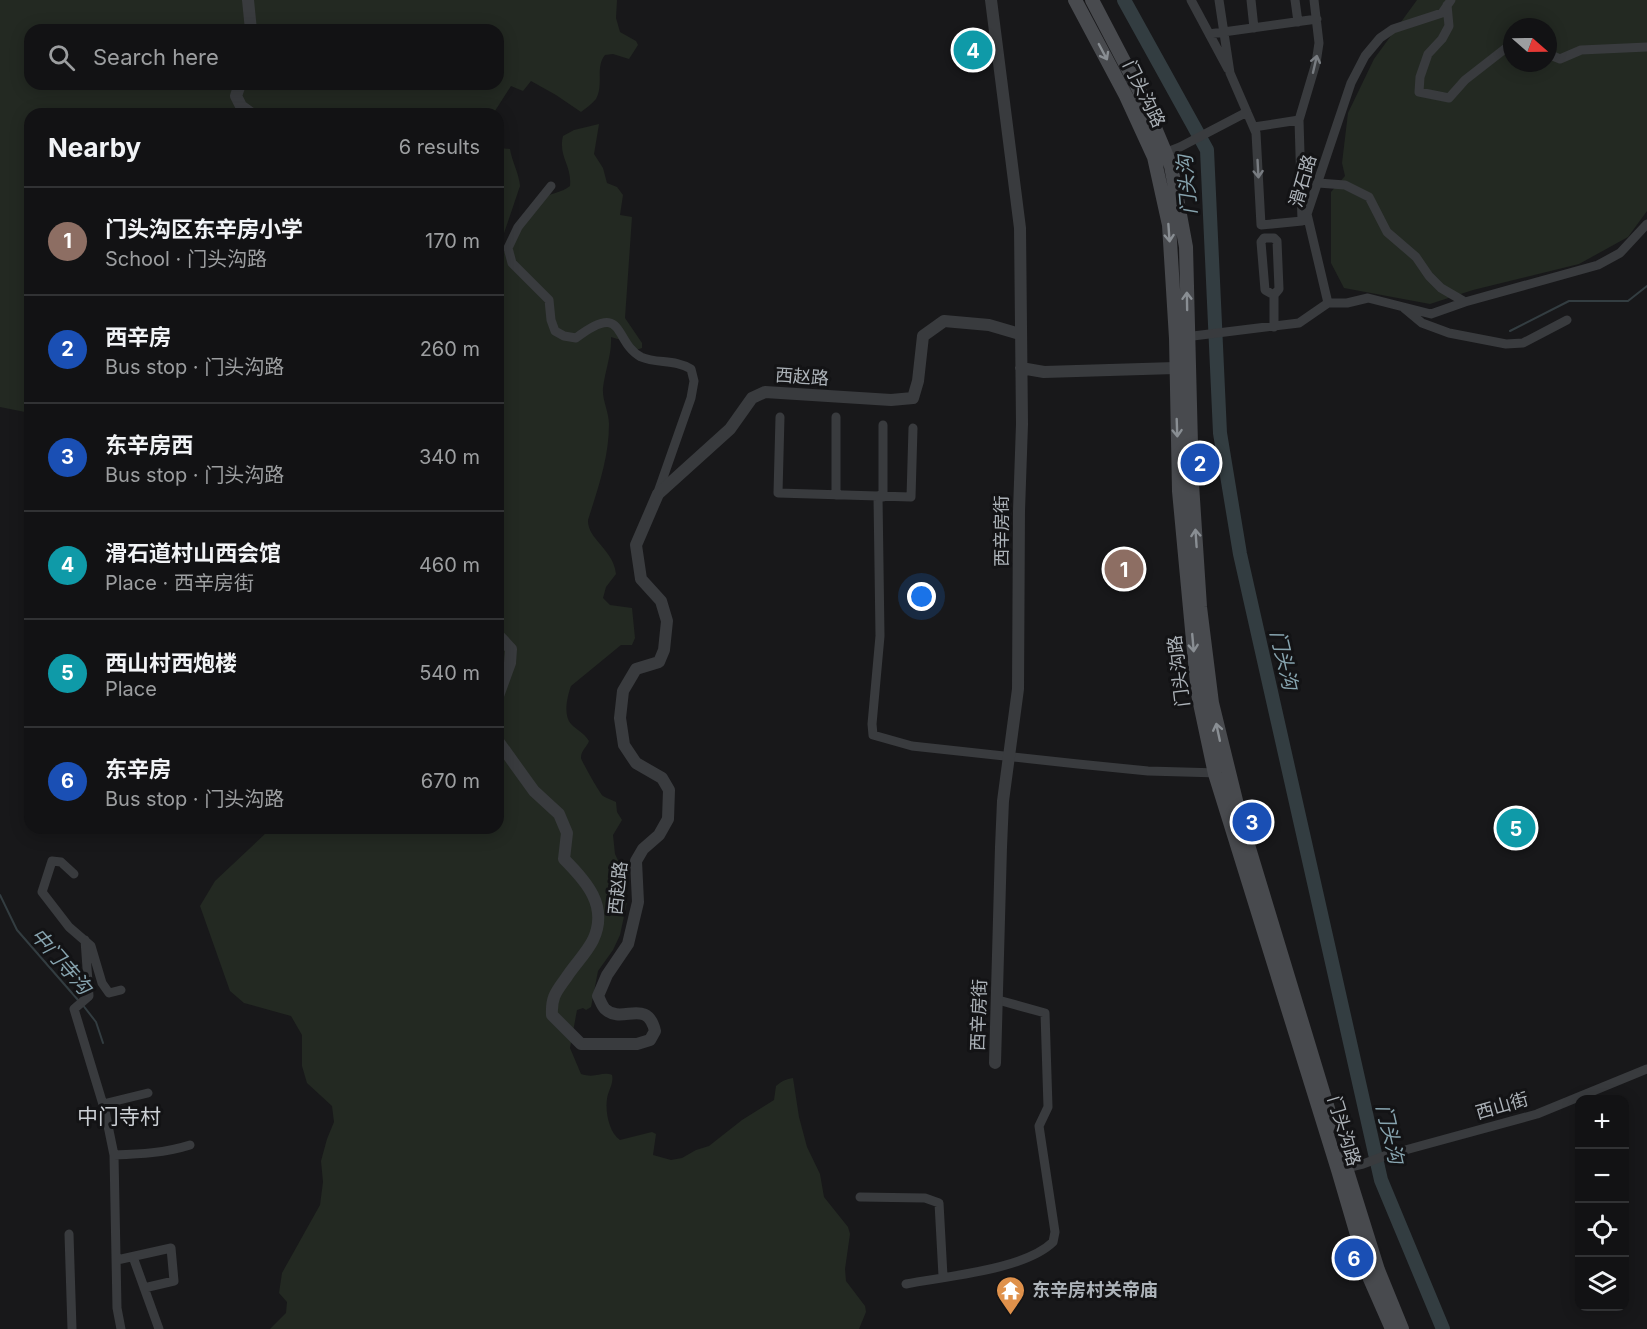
<!DOCTYPE html>
<html lang="en">
<head>
<meta charset="utf-8">
<style>
	body { margin:0; font-family:Inter,"Noto Sans SC",sans-serif; background:#1b1b1d; color:#f1f3f6 }
	.controls { position:absolute; right:18px; bottom:18px; display:grid; overflow:hidden; border-radius:12px; box-shadow:0 3px 15px #0003 }
	.controls button { width:54px; height:54px; display:grid; place-items:center; padding:0; border:0; border-bottom:2px solid #313234; background:#121214; color:#f1f3f6; font:30px sans-serif }
	.compass { position:absolute; left:1503px; top:18px; width:54px; height:54px; border-radius:50%; background:#121214; box-shadow:0 3px 15px #0003; rotate:110deg }
	.you { position:absolute; left:922px; top:597px; width:21px; height:21px; margin:-15px; border:4px solid #fff; border-radius:50%; background:#1a73e8; box-shadow:0 0 0 9px #1a73e833 }
	.badge { display:grid; place-items:center; width:39px; height:39px; border-radius:50%; background:#1a73e8; color:#fff; font-size:20px; font-weight:700 }
	.pin { position:absolute; translate:-50% -50%; border:3px solid #fff; box-shadow:0 2px 6px #0006 }
	.list { margin:0; padding:0; list-style:none }
	h2 { display:flex; justify-content:space-between; align-items:center; height:78px; margin:0; padding:0 24px; font-size:26px }
	h2 small { font-size:20px; font-weight:400; color:#9c9ea0 }
	.list li { display:grid; grid-template-columns:39px 1fr auto; gap:18px; align-items:center; box-sizing:border-box; height:108px; padding:0 24px; border-top:2px solid #313234 }
	.list b { display:block; font-size:22px; white-space:nowrap }
	.list p { margin:0; font-size:20px; white-space:nowrap; color:#9c9ea0 }
	.list em { font-size:20px; font-style:normal; color:#9c9ea0 }
	.icon { flex:none; width:33px; height:33px; fill:none; stroke:currentColor; stroke-width:2; stroke-linecap:round; stroke-linejoin:round }
	.map { position:relative; flex:none; width:1647px; height:1329px; overflow:hidden }
	.search { position:absolute; background:#121214; box-shadow:0 3px 15px #0003; left:24px; top:24px; width:480px; height:66px; display:flex; align-items:center; gap:15px; box-sizing:border-box; padding:0 21px; border-radius:18px; color:#9c9ea0; font-size:22px }
	.panel { position:absolute; background:#121214; box-shadow:0 3px 15px #0003; left:24px; top:108px; width:480px; height:726px; border-radius:18px }
	.map>svg:first-child { display:block }
</style>
</head>
<body>
<div class="map">
<svg width="1647" height="1329" viewBox="0 0 1647 1329">
	<rect width="100%" height="100%" fill="#18181a"/>
	<path fill="#232922" fill-rule="evenodd" d="M0,0H617L616,18L620,32L636,41L638,45L629,59L613,54L605,55C595,67 604,85 596,99C592,104 586,108 581,112L556,95L531,81L523,91L511,86L493,114H30V413L0,407ZM30,30H498V84H30Z
		M1417,0H1647V211L1628,237L1579,264L1473,290L1430,304L1344,288L1331,263V192L1345,176L1342,163L1348,113L1374,59ZM1512,27H1548V63H1512Z
		M599,124L594,154L603,168L607,183L617,187L623,195L620,215L632,217L625,318L642,343V348L631,352L625,348L621,340L611,337C612,354 605,371 603,388C602,400 609,412 609,424C609,458 598,488 588,520C587,539 614,550 616,574L606,587L603,598L610,605L632,608L635,638L632,645H621L571,686C567,697 563,715 571,724C577,730 584,733 589,741C587,747 581,750 581,758C581,760 600,794 603,796C606,798 612,800 616,802L617,812L622,820L613,835L615,854L623,871L627,902L620,935L613,950L598,971L591,1007L586,1010L583,1008L577,1010L570,1048L581,1074C596,1079 601,1071 612,1075C614,1084 608,1090 607,1099C605,1111 609,1133 620,1140L652,1132L656,1134L653,1155L671,1160L682,1158L696,1150L709,1146L742,1120L774,1100L776,1086C782,1081 786,1079 793,1078L799,1117L807,1147L820,1174L824,1197L848,1227L850,1234L845,1269L846,1281L865,1306L866,1312L859,1329H270L286,1313L287,1302L279,1293L282,1273L320,1205L323,1182L321,1161L327,1139L334,1122L332,1106L307,1083L302,1066V1035L291,1016L244,1003L230,991L200,906L215,881L266,833L264,828H498V148L510,149C512,162 519,173 520,186L500,245L504,252C515,249 516,238 520,229C525,220 533,208 540,201C547,193 562,193 570,186C572,165 558,157 563,136L574,130Z"/>
	<g fill="none" stroke-linecap="round" stroke-linejoin="round">
		<path stroke="#333d41" stroke-width="2" d="M1510,331L1569,301H1628L1647,286
			M0,895L17,930L78,1000
			M82,1004L96,1022L103,1043"/>
		<path stroke="#333d41" stroke-width="14" d="M1124,0L1207,150L1220,433L1240,554L1381,1180L1443,1329"/>
		<path stroke="#393b3e" stroke-width="9" d="M1191,0L1228,69
			M1219,0L1230,73L1256,133L1261,225L1302,221L1299,120L1316,63L1319,43L1314,0
			M1251,0L1254,28
			M1295,0L1298,22
			M1447,5L1449,26L1442,39L1428,54L1420,77L1419,92L1449,98L1465,80L1506,48L1512,46
			M1209,34L1317,19
			M1548,54L1560,59L1581,50L1647,47
			M1254,127L1299,120
			M1162,154L1180,147L1247,112
			M1318,183L1345,185L1369,197L1387,232L1416,257L1429,276L1441,288L1465,302L1598,265L1620,253L1647,224
			M551,186L518,227L508,248L512,263L549,300L551,320L555,331L564,336L576,338C626,300 613,342 641,357C657,364 675,359 691,369L694,381L691,398L658,492
			M1274,295L1265,290L1261,242L1264,238H1274L1277,241L1279,289L1274,295V327
			M1328,303H1347L1368,298L1431,314L1465,302
			M1404,308L1422,323L1449,333L1506,344L1523,343L1567,320
			M1185,337L1299,323L1328,303L1307,214L1351,83L1365,56L1380,38L1393,29L1442,13L1451,0
			M780,417L778,493L911,497L913,428
			M883,425V497
			M836,495V417
			M878,496L880,636L872,724L873,735L912,746L1078,764L1148,771L1219,773
			M74,874L61,862L52,861L42,892L69,927L91,946L102,983L109,993L121,990
			M85,940L89,996L74,1009L105,1111L114,1155L117,1308L121,1329
			M103,1104L148,1093
			M114,1155C140,1154 165,1153 190,1145
			M1342,1169L1363,1164L1387,1155L1537,1114L1647,1069
			M860,1197L925,1198L939,1203L943,1276
			M69,1234L72,1329
			M133,1257L159,1329
			M117,1260L171,1248L174,1281L144,1288
			M906,1284C947,1276 1024,1270 1053,1242L1055,1232L1039,1126L1048,1107L1045,1013L998,1000"/>
		<path stroke="#393b3e" stroke-width="12" d="M248,0L251,30
			M991,0L1020,228L1022,424L1019,511L1018,689L1003,801L1001,847L995,1063
			M240,84L236,96L241,106L252,114
			M1021,368L1044,372L1175,368
			M498,635L511,649L510,663L498,696
			M498,741L534,791L559,814L567,833L564,859C586,881 609,906 593,940C586,954 574,965 566,978C556,992 551,997 552,1015L581,1044H637L650,1040L655,1031C647,997 622,1025 605,1009C602,1006 600,1000 598,996L607,975L628,944L638,902L636,861L643,849L659,835L668,819L669,790L662,778L636,763L624,745L620,718L623,691L636,669L659,662L664,650L667,621L661,601L641,579L636,545L658,494L730,429L752,398L765,392L891,400L913,398L918,381L923,336L944,321L989,325L1020,334"/>
		<path stroke="#484a4e" stroke-width="14" d="M1075,0L1126,96L1154,157L1169,225L1176,338L1179,491L1198,694L1215,774L1338,1170L1370,1279L1392,1329
			M1092,0L1139,90L1171,166L1186,247L1192,484L1200,607L1212,703L1242,825L1333,1125
			M1343,1158L1378,1270L1402,1329"/>
	</g>
	<defs><path id="oneway-shaft" d="M-6 0H5M1.5-3L5.5 0L1.5 3" fill="none" stroke-width="1.6" stroke-linecap="round" stroke-linejoin="round" transform="scale(1.5)"/></defs>
	<g stroke="#898e93">
		<use href="#oneway-shaft" transform="translate(1103 52) rotate(62)"/>
		<use href="#oneway-shaft" transform="translate(1169 233) rotate(86)"/>
		<use href="#oneway-shaft" transform="translate(1187 301) rotate(-91)"/>
		<use href="#oneway-shaft" transform="translate(1177 428) rotate(88)"/>
		<use href="#oneway-shaft" transform="translate(1196 538) rotate(-94)"/>
		<use href="#oneway-shaft" transform="translate(1193 643) rotate(85)"/>
		<use href="#oneway-shaft" transform="translate(1218 732) rotate(-102)"/>
	</g>
	<g stroke="#787c81">
		<use href="#oneway-shaft" transform="translate(1315 64) rotate(-77)"/>
		<use href="#oneway-shaft" transform="translate(1258 169) rotate(87)"/>
	</g>
	<defs>
		<symbol id="temple-pin" viewBox="-11 -11 22 30"><path d="M0 17L-7.5 6A9.5 9.5 0 1 1 7.5 6Z" fill="#df914b" stroke="#131315"/><path d="M0-6L5-2H3V0L6.5 2.5H4V6H1.5V3h-3V6H-4V2.5H-6.5L-3 0V-2H-5Z" fill="#fff"/></symbol>
	</defs>
	<g fill-rule="evenodd">
		<use href="#temple-pin" x="994" y="1274" width="33" height="45"/>
	</g>
	<g text-anchor="middle" stroke-width="6" stroke-linejoin="round" paint-order="stroke">
		<g font-size="18" fill="#acb2b8" stroke="#131315">
			<text transform="translate(1144 94) rotate(64)" y="6">门头沟路</text>
			<text transform="translate(1303 181) rotate(-74)" y="6">滑石路</text>
			<text transform="translate(802 377) rotate(4)" y="6">西赵路</text>
			<text transform="translate(1002 531) rotate(-90)" y="6">西辛房街</text>
			<text transform="translate(1179 671) rotate(-97)" y="6">门头沟路</text>
			<text transform="translate(618 888) rotate(-84)" y="6">西赵路</text>
			<text transform="translate(979 1015) rotate(-88)" y="6">西辛房街</text>
			<text transform="translate(1502 1106) rotate(-16)" y="6">西山街</text>
			<text transform="translate(1344 1131) rotate(73)" y="6">门头沟路</text>
		</g>
		<g font-size="18" font-weight="bold" fill="#acb2b8" stroke="#131315" text-anchor="start">
			<text x="1032" y="1296">东辛房村关帝庙</text>
		</g>
		<g font-size="20" font-style="italic" fill="#87a4af" stroke="#131315">
			<text transform="translate(1187 185) rotate(-95)" y="7">门头沟</text>
			<text transform="translate(1284 660) rotate(77)" y="7">门头沟</text>
			<text transform="translate(61 961) rotate(49)" y="7">中门寺沟</text>
			<text transform="translate(1390 1134) rotate(77)" y="7">门头沟</text>
		</g>
		<g font-size="21" fill="#ccd0d5" stroke="#131315">
			<text x="119" y="1124">中门寺村</text>
		</g>
	</g>
</svg>
<div class="controls">
<button>+</button>
<button>−</button>
<button><svg class="icon" aria-label="locate" viewBox="0 0 24 24"><circle cx="12" cy="12" r="6"/><path d="M12 2v4M12 18v4M2 12h4M18 12h4"/></svg></button>
<button><svg class="icon" aria-label="layers" viewBox="0 0 24 24"><path d="M12 4l9 5-9 5-9-5zM3 14l9 5 9-5"/></svg></button>
</div>
<svg class="compass" viewBox="-18 -18 36 36"><path d="M0-13l5 13h-10z" fill="#e53935"/><path d="M0 13l5-13h-10z" fill="#9c9ea0"/></svg>
<div class="you"></div>
<div class="pin badge" style="left:1124px;top:569px;background:#8d6e63">1</div>
<div class="pin badge" style="left:1200px;top:463px;background:#1a4fb4">2</div>
<div class="pin badge" style="left:1252px;top:822px;background:#1a4fb4">3</div>
<div class="pin badge" style="left:973px;top:50px;background:#0f9aa8">4</div>
<div class="pin badge" style="left:1516px;top:828px;background:#0f9aa8">5</div>
<div class="pin badge" style="left:1354px;top:1258px;background:#1a4fb4">6</div>
<div class="search"><svg class="icon" aria-label="search" viewBox="0 0 24 24"><circle cx="10" cy="10" r="6"/><path d="M15 15l6 6"/></svg>Search here</div>
<section class="panel">
<h2>Nearby<small>6 results</small></h2>
<ul class="list">
<li><span class="badge" style="background:#8d6e63">1</span><div><b>门头沟区东辛房小学</b><p>School · 门头沟路</p></div><em>170 m</em></li>
<li><span class="badge" style="background:#1a4fb4">2</span><div><b>西辛房</b><p>Bus stop · 门头沟路</p></div><em>260 m</em></li>
<li><span class="badge" style="background:#1a4fb4">3</span><div><b>东辛房西</b><p>Bus stop · 门头沟路</p></div><em>340 m</em></li>
<li><span class="badge" style="background:#0f9aa8">4</span><div><b>滑石道村山西会馆</b><p>Place · 西辛房街</p></div><em>460 m</em></li>
<li><span class="badge" style="background:#0f9aa8">5</span><div><b>西山村西炮楼</b><p>Place</p></div><em>540 m</em></li>
<li><span class="badge" style="background:#1a4fb4">6</span><div><b>东辛房</b><p>Bus stop · 门头沟路</p></div><em>670 m</em></li>
</ul>
</section>
</div>
</body>
</html>
